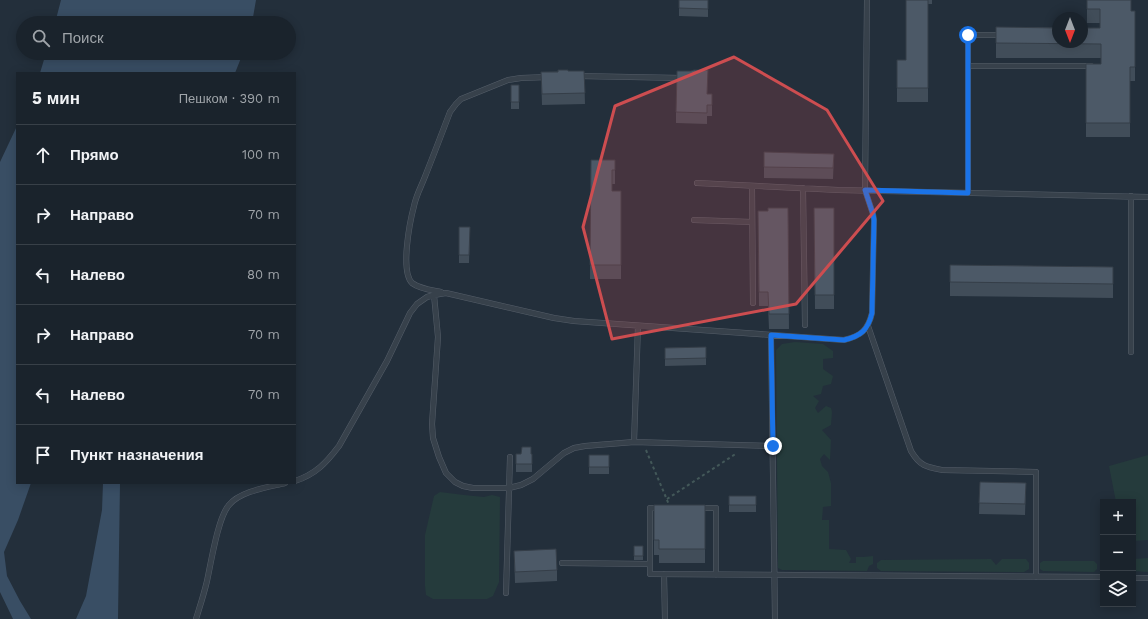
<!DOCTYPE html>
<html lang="ru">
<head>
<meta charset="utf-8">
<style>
	body { margin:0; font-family:"Work Sans",sans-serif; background:#232b34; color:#f1f3f6 }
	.controls { position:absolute; right:12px; bottom:12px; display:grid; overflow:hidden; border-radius:0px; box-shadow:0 2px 10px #0003 }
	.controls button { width:36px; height:36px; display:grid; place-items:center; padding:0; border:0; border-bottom:1px solid #384048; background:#1a232c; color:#f1f3f6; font:20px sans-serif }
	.compass { position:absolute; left:1052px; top:12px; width:36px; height:36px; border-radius:50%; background:#1a232c; box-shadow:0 2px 10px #0003; rotate:180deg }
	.stop { position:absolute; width:12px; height:12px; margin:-9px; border:3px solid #1a73e8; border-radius:50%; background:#fff }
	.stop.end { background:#1a73e8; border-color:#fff; box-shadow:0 1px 4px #0008 }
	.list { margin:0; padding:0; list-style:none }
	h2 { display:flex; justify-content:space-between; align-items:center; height:52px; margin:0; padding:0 16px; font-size:17px }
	h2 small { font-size:13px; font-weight:400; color:#9fa4a9 }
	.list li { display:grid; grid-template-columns:26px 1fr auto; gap:12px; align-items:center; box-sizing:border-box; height:60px; padding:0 16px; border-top:1px solid #384048 }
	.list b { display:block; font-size:15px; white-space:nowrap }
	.list em { font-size:13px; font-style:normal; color:#9fa4a9 }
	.icon { flex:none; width:22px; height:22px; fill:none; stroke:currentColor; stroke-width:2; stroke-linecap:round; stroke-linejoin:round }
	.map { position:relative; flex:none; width:1148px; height:619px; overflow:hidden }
	.search { position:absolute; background:#1a232c; box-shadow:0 2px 10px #0003; left:16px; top:16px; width:280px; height:44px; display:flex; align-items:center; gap:10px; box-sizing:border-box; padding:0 14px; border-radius:22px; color:#9fa4a9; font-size:15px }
	.panel { position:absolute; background:#1a232c; box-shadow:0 2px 10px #0003; left:16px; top:72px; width:280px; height:412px; border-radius:0px }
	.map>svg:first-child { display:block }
</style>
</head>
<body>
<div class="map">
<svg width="1148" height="619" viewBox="0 0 1148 619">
	<rect width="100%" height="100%" fill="#232f3b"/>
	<path fill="#253b3c" d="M795,342L823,344L833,351V358L823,359V369L833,376L831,384L823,386L821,394L813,396L819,401L815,408L818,413L826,406L831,408L832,412L831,425L822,430L831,440L830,460L824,454L820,459L822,466L828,472L831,483V506L823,507L822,520H829V549L846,550L851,559L849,563H856V557H863L873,556V564L869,566L867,571L782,570L778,568L776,350L782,344Z
		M1148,455V540L1133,541V502H1116L1109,466Z
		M440,492L464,495L484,497L492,495L500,497L499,582L493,596L487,599H433L426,595L425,586V535L434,496Z
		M1148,558V572L1133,571V559Z
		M991,559L996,565L1002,559H1026L1029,563V569L1024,572L881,571L877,568V563L881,560Z
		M1043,561H1094L1097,564V569L1094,572L1043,571L1040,569V563Z"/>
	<path fill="#394e64" d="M61,0H256L252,23H55Z
		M46,53H243L235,73H40Z
		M17,126V483H31L18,520L4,552L7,576L20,601L31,619H13L0,592V162Z
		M103,483H120L118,619H76L86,596L102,510Z"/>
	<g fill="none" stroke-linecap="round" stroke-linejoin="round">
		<defs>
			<path id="service" d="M968,66H1091
				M578,76L682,78
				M697,183L838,190L1148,197
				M752,186L753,303
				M803,188L805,325
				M968,193V35H1003
				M694,220L752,222
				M441,292C431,290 420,289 412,283C400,271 410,221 414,206C416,195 422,185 426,174C434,154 442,133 450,112L456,104L461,99L508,80L521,78L548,77
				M434,295L438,337L432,424L433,438L439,457L446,473L455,482L463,486L473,488H509L521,485L533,479L564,453L574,448L585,446L634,442L773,446
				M868,326L911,451C920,466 926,467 942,470L1036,472V577
				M771,335L775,619
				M1131,352V196
				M634,442L638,326
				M295,481C316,474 326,463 339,446L387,361L410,313L417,304L427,297L434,295L446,293L554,318L574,321L844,340C861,336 868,330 872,313L874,220L873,214L865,190L867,0
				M661,508H650V574L1103,577
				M699,508H716V575
				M562,563L650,564
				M664,574L665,619
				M1133,578H1148
				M506,593L510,457
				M196,619C200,606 204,594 207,581C211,563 218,517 229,505C240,491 269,487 285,483"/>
		</defs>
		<use href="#service" stroke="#555e69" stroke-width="6"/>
		<path stroke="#435859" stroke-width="2" stroke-dasharray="3 3" stroke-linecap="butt" d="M646,450L670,507
			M667,499L737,453"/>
		<use href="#service" stroke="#37414b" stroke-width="5"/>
	</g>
	<path fill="#414d59" d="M708,0V17L679,16V8Z
		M906,0H932V4H928V102H897V60H906Z
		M1087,0L1131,11H1135V81H1130V137H1086V64H1101V58H996V27L1100,28V23H1087Z
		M584,71L585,104L542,105L541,72Z
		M511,85H519V109H511Z
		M708,94L712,105V116H707V124L676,123V112Z
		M764,152L834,154L833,179L764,178Z
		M591,160H615V184H612V191H621V279H590Z
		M788,208L789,329H769L768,306H759L758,211H768Z
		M814,208H834V309H815Z
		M459,227H470L469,263H459Z
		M950,265L1113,267V298L950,296Z
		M706,347V365L665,366V348Z
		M516,454H532V472H516Z
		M589,455H609V474H589Z
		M980,482L1026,483L1025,515L979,514Z
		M729,496H756V512H729Z
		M654,505H705V563H659V555H654Z
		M634,546H643V560H634Z
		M514,551L557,570V581L515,583Z"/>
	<path fill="#4c5967" stroke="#353e48" d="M679,0H708V9L679,8Z
		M906,0H928V88H897V60H906Z
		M1087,0H1131V11H1135V67H1130V123H1086V64H1101V44L996,43V27L1058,28V42H1082V28H1100V9H1087Z
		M558,70H568V71H584L585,93L542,94L541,72H558Z
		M694,70H708L707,94H712V105H707V113L676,112L677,71H691Z
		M511,85H519V102H511Z
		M764,152L834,154L833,168L764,167Z
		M591,160H615V170H612V191H621V265H590Z
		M768,208H788L789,314H769L768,292H759L758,211H768Z
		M814,208H834V295H815Z
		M459,227H470L469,255H459Z
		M950,265L1113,267V284L950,282Z
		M706,347V358L665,359V348Z
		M522,447H531V454H532V464H516V454H521Z
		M589,455H609V467H589Z
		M980,482L1026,483L1025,504L979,503Z
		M729,496H756V505H729Z
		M654,505H705V549H659V540H654Z
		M634,546H643V556H634Z
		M556,549L557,570L515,572L514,551Z"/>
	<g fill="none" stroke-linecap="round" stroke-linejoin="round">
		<path stroke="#1a73e8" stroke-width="5" d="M773,446L771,335L844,340C861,336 868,330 872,313L874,220L873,214L865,190L968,193V35"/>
	</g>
	<path fill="#cd4d50" fill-opacity="0.2" stroke="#cd4d50" stroke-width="3" stroke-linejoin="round" d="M734,57L827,110L883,201L796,304L612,339L583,227L615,106Z"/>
</svg>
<div class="controls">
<button>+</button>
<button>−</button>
<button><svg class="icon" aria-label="layers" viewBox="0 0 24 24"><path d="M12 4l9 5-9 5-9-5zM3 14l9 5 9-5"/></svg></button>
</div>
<svg class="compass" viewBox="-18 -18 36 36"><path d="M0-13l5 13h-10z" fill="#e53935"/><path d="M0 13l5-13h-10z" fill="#9fa4a9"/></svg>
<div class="stop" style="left:968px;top:35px"></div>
<div class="stop end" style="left:773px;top:446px"></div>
<div class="search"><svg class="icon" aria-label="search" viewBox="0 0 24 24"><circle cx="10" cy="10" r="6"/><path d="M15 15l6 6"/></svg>Поиск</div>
<section class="panel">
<h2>5 мин<small>Пешком · 390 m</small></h2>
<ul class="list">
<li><svg class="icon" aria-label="ahead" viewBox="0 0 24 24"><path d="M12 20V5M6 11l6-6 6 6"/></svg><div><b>Прямо</b></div><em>100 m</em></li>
<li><svg class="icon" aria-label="right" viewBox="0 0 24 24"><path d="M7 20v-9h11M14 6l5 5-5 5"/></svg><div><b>Направо</b></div><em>70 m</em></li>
<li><svg class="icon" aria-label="left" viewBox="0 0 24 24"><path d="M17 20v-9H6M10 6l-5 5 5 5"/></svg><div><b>Налево</b></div><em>80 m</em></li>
<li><svg class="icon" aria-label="right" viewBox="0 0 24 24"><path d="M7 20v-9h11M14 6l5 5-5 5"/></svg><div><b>Направо</b></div><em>70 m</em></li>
<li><svg class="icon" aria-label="left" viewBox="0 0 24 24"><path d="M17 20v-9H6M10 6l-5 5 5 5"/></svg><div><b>Налево</b></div><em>70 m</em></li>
<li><svg class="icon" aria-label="arrive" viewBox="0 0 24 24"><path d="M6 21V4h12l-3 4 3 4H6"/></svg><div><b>Пункт назначения</b></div></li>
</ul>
</section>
</div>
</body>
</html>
